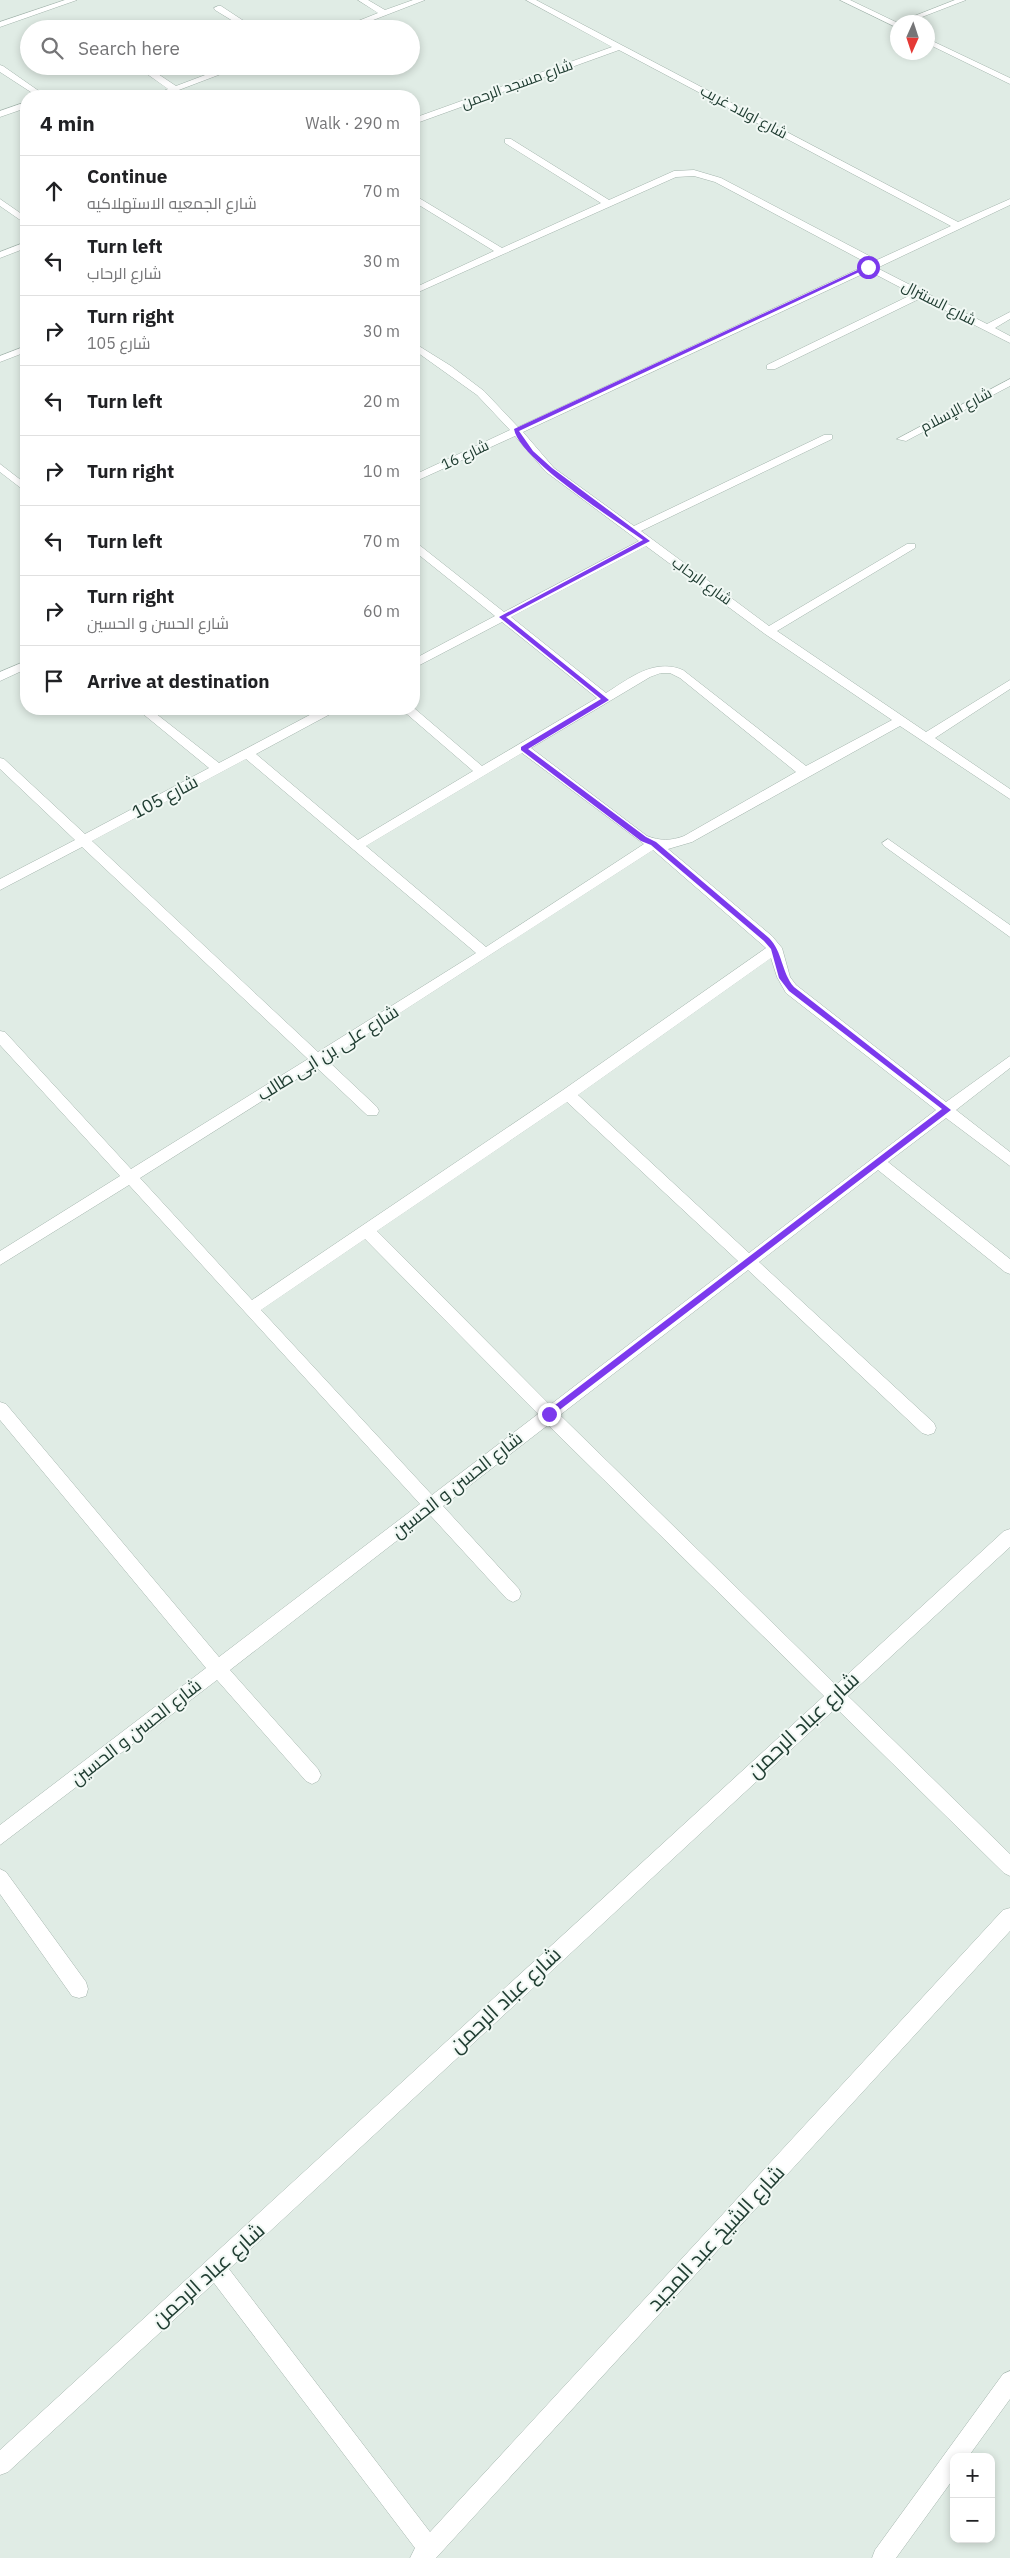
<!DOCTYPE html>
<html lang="en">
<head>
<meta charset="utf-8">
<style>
	body { margin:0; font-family:"IBM Plex Sans",Cairo,sans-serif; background:#f6f6f6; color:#202124 }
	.controls { position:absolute; right:15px; bottom:15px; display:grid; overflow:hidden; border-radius:10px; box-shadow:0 2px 8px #0003 }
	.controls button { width:45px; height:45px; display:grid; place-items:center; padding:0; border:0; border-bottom:1px solid #e0e0e0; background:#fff; color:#202124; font:25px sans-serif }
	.compass { position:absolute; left:890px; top:15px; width:45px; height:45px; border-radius:50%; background:#fff; box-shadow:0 2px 8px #0003; rotate:183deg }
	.stop { position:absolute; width:15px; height:15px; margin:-11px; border:4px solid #7c3aed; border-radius:50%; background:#fff }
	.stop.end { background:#7c3aed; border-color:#fff; box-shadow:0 1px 5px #0008 }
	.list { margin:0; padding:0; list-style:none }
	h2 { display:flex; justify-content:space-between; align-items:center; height:65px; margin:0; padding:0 20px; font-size:21px }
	h2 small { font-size:16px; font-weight:400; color:#757577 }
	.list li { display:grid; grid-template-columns:32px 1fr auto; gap:15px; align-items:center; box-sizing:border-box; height:70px; padding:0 20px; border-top:1px solid #e0e0e0 }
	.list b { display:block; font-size:19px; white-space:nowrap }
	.list p { margin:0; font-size:16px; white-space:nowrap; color:#757577 }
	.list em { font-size:16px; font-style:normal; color:#757577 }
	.icon { flex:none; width:28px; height:28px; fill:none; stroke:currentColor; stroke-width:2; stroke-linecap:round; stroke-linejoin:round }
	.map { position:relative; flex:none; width:1010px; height:2558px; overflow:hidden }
	.search { position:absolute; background:#fff; box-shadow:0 2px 8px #0003; left:20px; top:20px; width:400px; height:55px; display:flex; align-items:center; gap:12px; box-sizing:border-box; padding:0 18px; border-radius:28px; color:#757577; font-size:19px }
	.panel { position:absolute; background:#fff; box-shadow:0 2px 8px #0003; left:20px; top:90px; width:400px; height:625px; border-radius:20px }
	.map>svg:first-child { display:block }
</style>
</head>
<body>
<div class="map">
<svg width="1010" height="2558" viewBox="0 0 1010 2558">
	<rect width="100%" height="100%" fill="#e0ece5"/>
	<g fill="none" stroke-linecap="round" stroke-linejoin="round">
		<defs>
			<path id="minor" d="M65,0H77L0,27V22Z
				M358,0H368L385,10L413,0H425L350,29H338L378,13Z
				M526,0H536L958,222L1010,199V205L877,268L987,324L1010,312V319L995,328L1010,336V343L921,298L775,369H767V365L913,294L869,271L523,432L554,468L634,526L824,435H832V439L641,531L769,626L907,544H915V548L777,631L926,732L1010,680V689L935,738L1010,789V799L900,726L692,842L668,849L772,936L782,948L790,977L796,985L946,1102L1010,1056V1068L956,1110L1010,1152V1166L946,1118L888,1162L1010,1259V1274L1005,1272L878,1170L759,1262L934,1423L936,1428L934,1433L928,1435L922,1433L748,1270L560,1415L836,1685L1004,1531L1010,1529V1547L848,1696L1010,1854V1876L1004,1873L836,1708L229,2269L430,2532L1003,1910L1010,1908V1931L436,2558H410L415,2548L214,2283L8,2472L0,2475V2450L824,1696L548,1425L443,1506L519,1589L521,1594L519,1599L513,1602L507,1599L430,1515L230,1670L318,1769L321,1775L318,1781L312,1784L306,1781L217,1680L0,1845V1825L206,1668L0,1420V1402L6,1404L219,1657L420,1504L129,1185L0,1265V1251L120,1176L0,1045V1031L5,1032L131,1169L308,1059L82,847L0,890V879L75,840L0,769V758L4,759L85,834L209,768L137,709H150L219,763L321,709H336L334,712L256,754L358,840L473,771L401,709L414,708L482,766L597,698L502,622L414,668V659L495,616L414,551V543L418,544L504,612L639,541L546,472L515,436L414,482V475L510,430L477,395L414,350V343L451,366L484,391L518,427L869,264L715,182L694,176L676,177L414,294V288L494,251L414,202V195L502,248L601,203L505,143V139H511L609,200L674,171L694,170L721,178L877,260L951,226L619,50L414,124V118L612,47ZM646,546L765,634L892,720L806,766L683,670C654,658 630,678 606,693L511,617ZM661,673H670L680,678L796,772L684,836C671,841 660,841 647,836L531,748L650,677ZM522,753L644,844L486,947L366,846ZM246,759L476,953L318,1052L92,841ZM653,850L766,948L563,1090L252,1300L140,1178L316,1067L367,1115H377L379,1111L377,1107L327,1060ZM771,958L777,977L786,993L936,1110L749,1253L578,1095ZM567,1102L738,1261L550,1405L377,1231ZM365,1239L538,1414L432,1495L261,1310Z
				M840,0H850L898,23V28Z
				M955,0H966L909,22H899Z
				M218,6H221L256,29H246L215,10L214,8Z
				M928,39L1010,78V84L928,44Z
				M0,65L3,66L46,96H37L0,72Z
				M136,66H146L176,86L229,66H242L163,96H152L168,89Z
				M26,102V108L0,117V111Z
				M0,199L26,217V224L0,206Z
				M26,242V248L0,258V252Z
				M26,346V352L0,362V356Z
				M1010,379V386L906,441L897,439Z
				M0,464L26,484V492L0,472Z
				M26,661V669L0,681V672Z
				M888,839L1010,925V937L884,846L882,843Z
				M0,1869L6,1872L86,1982L88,1989L86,1996L79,1998L72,1996L0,1894Z
				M1010,2371V2399L968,2457H954V2478L896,2558H872L875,2550L1003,2374Z"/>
		</defs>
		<use href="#minor" stroke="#a3b4ac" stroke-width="1"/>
		<use href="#minor" fill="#fff" fill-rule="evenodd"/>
	</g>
	<path fill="#7c3aed" d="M866,266L870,267L519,431L533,451L552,468L650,541L506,617L609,700L528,749L646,837L656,842L769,938C783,952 781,972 794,987L951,1110L549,1418L546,1417V1412L942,1109L789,991L779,978L771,949L764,941L651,845L641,841L521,750V747L601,699L499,617L643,540C615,520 519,459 514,429Z"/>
	<g text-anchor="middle" stroke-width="4" stroke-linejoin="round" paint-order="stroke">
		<g font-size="15" fill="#203d32" stroke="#f1f8f4">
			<text transform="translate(517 84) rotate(-20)" y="5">شارع مسجد الرحمن</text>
			<text transform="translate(744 112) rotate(28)" y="5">شارع اولاد غريب</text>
			<text transform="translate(939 303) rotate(27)" y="5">شارع السنترال</text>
			<text transform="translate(956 410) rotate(-28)" y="5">شارع الإسلام</text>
			<text transform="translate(465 455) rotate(-25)" y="5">شارع 16</text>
			<text transform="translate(702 581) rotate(36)" y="5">شارع الرحاب</text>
		</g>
		<g font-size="18" fill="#203d32" stroke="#f1f8f4">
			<text transform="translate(165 797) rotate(-28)" y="6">شارع 105</text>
			<text transform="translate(328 1053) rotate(-32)" y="6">شارع على بن ابى طالب</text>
			<text transform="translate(457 1485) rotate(-38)" y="6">شارع الحسن و الحسين</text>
			<text transform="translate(136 1732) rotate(-38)" y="6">شارع الحسن و الحسين</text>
		</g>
		<g font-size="21" fill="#203d32" stroke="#f1f8f4">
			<text transform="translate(803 1725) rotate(-43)" y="7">شارع عباد الرحمن</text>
			<text transform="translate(505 2000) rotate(-43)" y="7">شارع عباد الرحمن</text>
			<text transform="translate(716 2238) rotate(-47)" y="7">شارع الشيخ عبد المجيد</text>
			<text transform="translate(208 2275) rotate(-42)" y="7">شارع عباد الرحمن</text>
		</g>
	</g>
</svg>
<div class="controls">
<button>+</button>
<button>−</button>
</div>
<svg class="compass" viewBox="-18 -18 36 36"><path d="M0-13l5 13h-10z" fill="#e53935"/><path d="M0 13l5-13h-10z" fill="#757577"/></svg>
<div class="stop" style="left:868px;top:267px"></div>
<div class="stop end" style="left:549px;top:1414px"></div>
<div class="search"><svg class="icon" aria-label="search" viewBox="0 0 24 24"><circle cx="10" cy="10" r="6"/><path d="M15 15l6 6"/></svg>Search here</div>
<section class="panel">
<h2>4 min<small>Walk · 290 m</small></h2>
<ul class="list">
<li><svg class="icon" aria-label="ahead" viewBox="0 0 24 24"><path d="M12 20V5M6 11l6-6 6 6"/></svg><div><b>Continue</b><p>شارع الجمعيه الاستهلاكيه</p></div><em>70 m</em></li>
<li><svg class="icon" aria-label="left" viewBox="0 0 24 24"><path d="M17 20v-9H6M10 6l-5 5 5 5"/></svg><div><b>Turn left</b><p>شارع الرحاب</p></div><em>30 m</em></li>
<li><svg class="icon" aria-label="right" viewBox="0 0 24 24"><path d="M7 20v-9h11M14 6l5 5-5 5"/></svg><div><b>Turn right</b><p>شارع 105</p></div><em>30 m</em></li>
<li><svg class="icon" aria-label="left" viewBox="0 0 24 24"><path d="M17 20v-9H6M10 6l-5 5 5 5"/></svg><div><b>Turn left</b></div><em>20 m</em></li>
<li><svg class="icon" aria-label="right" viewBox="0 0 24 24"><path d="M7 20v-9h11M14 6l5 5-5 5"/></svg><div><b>Turn right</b></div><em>10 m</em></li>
<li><svg class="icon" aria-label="left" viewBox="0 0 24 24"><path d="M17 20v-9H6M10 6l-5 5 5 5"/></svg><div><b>Turn left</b></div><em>70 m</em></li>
<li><svg class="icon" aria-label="right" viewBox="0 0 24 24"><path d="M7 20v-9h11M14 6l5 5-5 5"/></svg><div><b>Turn right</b><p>شارع الحسن و الحسين</p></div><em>60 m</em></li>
<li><svg class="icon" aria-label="arrive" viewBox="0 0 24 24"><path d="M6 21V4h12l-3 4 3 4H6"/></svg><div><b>Arrive at destination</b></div></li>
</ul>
</section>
</div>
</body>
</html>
